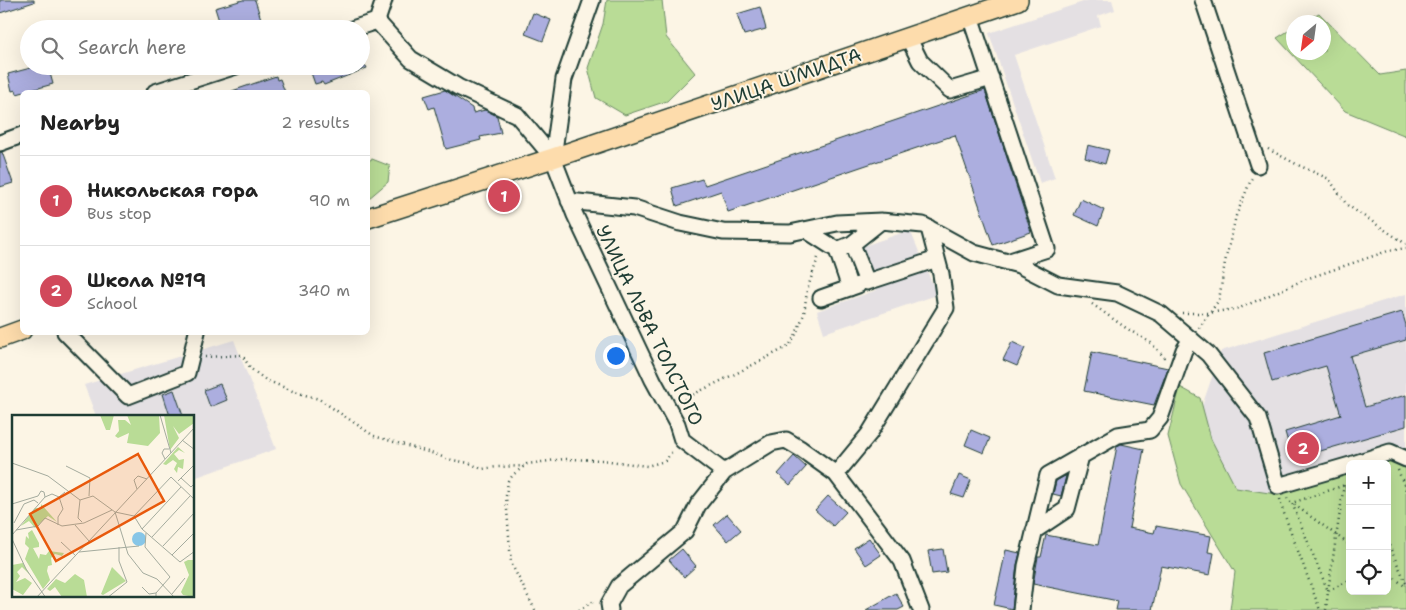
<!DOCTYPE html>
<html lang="en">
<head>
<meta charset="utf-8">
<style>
	body { margin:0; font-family:"Shantell Sans",sans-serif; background:#f2f2f2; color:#222 }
	.controls { position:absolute; right:15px; bottom:15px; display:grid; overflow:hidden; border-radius:8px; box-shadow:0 5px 20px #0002 }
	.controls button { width:45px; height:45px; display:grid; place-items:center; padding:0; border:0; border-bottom:1px solid #e0e0e0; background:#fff; color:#222; font:25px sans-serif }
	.compass { position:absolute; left:1286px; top:15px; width:45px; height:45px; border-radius:50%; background:#fff; box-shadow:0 5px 20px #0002; rotate:209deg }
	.you { position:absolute; left:615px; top:355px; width:18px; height:18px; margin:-12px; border:4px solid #fff; border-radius:50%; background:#1a73e8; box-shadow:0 0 0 8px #1a73e833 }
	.badge { display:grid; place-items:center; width:32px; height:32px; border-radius:50%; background:#d1495b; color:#fff; font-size:16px; font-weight:700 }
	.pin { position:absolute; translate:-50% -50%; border:2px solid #fff; box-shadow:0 1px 5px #0006 }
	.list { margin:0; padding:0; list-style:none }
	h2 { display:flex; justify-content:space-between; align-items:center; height:65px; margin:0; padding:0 20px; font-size:21px }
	h2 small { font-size:16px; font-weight:400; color:#767676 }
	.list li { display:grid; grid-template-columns:32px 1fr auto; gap:15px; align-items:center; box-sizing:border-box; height:90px; padding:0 20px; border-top:1px solid #e0e0e0 }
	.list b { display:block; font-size:19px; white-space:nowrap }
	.list p { margin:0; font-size:16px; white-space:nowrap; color:#767676 }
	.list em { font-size:16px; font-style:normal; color:#767676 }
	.icon { flex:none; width:28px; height:28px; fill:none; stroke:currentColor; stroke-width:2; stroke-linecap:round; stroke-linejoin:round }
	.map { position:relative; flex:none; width:1406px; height:610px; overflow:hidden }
	.search { position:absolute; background:#fff; box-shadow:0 5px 20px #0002; left:20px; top:20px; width:350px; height:55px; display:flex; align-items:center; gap:12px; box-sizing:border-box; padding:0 18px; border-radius:28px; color:#767676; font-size:19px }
	.panel { position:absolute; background:#fff; box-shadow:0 5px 20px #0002; left:20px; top:90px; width:350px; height:245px; border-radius:8px }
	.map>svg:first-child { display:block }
</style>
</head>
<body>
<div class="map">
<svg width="1406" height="610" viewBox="0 0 1406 610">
	<rect width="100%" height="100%" fill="#fcf5e5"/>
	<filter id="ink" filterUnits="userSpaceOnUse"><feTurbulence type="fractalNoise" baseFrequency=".02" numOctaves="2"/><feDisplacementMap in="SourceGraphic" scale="10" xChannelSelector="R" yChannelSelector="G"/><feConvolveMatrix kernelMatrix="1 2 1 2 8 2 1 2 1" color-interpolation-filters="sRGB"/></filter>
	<g filter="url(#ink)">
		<path fill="#e4e0e3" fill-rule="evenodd" d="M1089,0H1112L1115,10L1098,16L1101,26L1014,55L1055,178L1040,183L989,33Z
			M910,230L937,295L824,333L817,311L877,290L861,247Z
			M1406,294V597L1367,610H1288L1193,432L1221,351ZM1350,464H1387V591H1350Z
			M234,340L276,449L194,478V416H96L84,385Z"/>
		<path fill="#b9dc96" stroke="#6c8c65" d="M607,0H662L666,37L695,73L667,101L625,115L596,98L588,68L603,24Z
			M1319,13L1380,75L1406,71V136L1345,111L1277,38L1293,28L1294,52H1324V22H1302Z
			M372,159L390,166L388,182L368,199V161Z
			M1180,387L1200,398L1211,439L1236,488L1276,494L1350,465V591H1387V464H1353L1393,448H1406V610H1230L1235,572L1181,484L1168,436Z"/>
		<path fill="#acaedf" stroke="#1f3d34" d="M0,0H34V2L0,13Z
			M243,0H255L261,19L248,23L247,20L224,27L223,23L220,24L215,8Z
			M760,7L766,29L744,35L737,14Z
			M533,13L551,20L543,41L525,34Z
			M38,66H48L53,84L17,94L16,90L12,91L8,74Z
			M312,66H366L367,68L324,85L322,82L315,84L310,70L313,69Z
			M276,76L277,80L280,79L285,92H233L232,91Z
			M445,90L472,108L473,113L485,110L497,116L501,133L480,137L481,140L446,149L434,107L429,109L424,96Z
			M985,90L1031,232L993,245L955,135L728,212L721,191L677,206L672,188L702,179L705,185Z
			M1088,145L1109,150L1105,164L1085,158Z
			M0,152H2L13,183L0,187Z
			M1081,199L1104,210L1098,226L1074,215Z
			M1402,312L1406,325V340L1350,356L1365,407L1406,395V426L1293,459L1285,432L1341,415L1326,366L1272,382L1264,353Z
			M1012,342L1025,348L1017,366L1003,360Z
			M1092,352L1168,368L1154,405L1084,391Z
			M220,384L227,400L210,407L204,390Z
			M174,390L183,416H170L163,394Z
			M971,430L990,438L984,453L965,445Z
			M1121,444L1144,449L1129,528L1154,533L1156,526L1211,536L1208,552L1214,553L1210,575L1161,566L1152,610H1116L1118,601L1033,584L1038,557H1041L1046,535L1098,545L1117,446Z
			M794,456L806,467L790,485L778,474Z
			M959,475L971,480L964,498L951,494Z
			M1065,476H1066L1061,496L1053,494L1056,481Z
			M828,496L846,512L833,526L815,510Z
			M727,514L741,530L728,541L714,525Z
			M869,538L881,555L866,565L854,548Z
			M682,549L696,566L684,577L669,560Z
			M943,549L947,572L932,574L928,551Z
			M1006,550L1020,553L1017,565L1012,609L994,605Z
			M896,593L904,607L898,610H866Z"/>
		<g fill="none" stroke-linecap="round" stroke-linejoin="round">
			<defs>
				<path id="minor" d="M384,0L377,21L411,59L458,87L517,115L553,158L575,215L653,380L677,424L682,440L724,472L771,443L786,440L801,449L836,474L902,561L921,610
					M1203,0L1258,165
					M970,16L1047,249L1007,262
					M352,29L377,21
					M908,37L920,61L950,90L991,78
					M155,92L236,66
					M0,143L22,135
					M553,158L564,79L592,0
					M569,201L634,208L680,223L723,232L790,233L837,223L881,221L923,225L974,253L1019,265L1058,285L1117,293L1161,314L1208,354L1258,418L1278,486L1350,465
					M881,221L852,244L867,282L937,259
					M806,230L837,250
					M850,288L837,250L852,244
					M821,298L858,285
					M65,332L128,396L187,373L197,332
					M1353,464L1390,452L1406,459
					M836,474L869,434L946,308L941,274L929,228
					M1034,531L1067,509L1081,456
					M610,610L609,604L619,586L685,531L698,505L724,472
					M1021,610L1026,566L1048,475L1118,435L1150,430L1160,418L1184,350L1191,339"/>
				<path id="major" d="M368,218L553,158L1018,0
					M0,338L22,330"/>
			</defs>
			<use href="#minor" stroke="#1f3d34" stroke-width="19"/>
			<use href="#major" stroke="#1f3d34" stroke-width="22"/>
			<path stroke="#1f3d34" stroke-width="2.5" stroke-dasharray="1 4" stroke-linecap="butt" d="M1268,149L1298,165L1329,179L1347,205L1406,244
				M1092,304L1126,328L1151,343L1167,360
				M1182,313H1209L1240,308L1306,279L1388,251L1406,248
				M1199,328L1219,300L1225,262L1236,216L1252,177
				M205,357L242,355L251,369L266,380L295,392L319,399L374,436L438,455L447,459L469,463L482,469L497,467L524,466
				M680,402L698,392L737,373L789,346L796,334L804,314L807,290L819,255
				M1398,470L1406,490
				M1350,497L1345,485L1292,503L1328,591L1350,580
				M1287,498L1292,503L1350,545
				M1280,499L1282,508L1320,610
				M1387,541L1406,583
				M1387,572L1406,587
				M535,610L511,563L506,496L508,481L514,474L527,464L564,459L602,460L647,466L665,461L673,450
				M579,610L596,600
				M1326,610L1328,591L1344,485"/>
			<use href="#minor" stroke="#fcf5e5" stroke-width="15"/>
			<use href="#major" stroke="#fddcac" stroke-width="19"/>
		</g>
	</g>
	<g text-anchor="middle" stroke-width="4" stroke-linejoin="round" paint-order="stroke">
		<g font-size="19" fill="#1f3d34" stroke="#fcf5e5">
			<text transform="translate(786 79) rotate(-19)" y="7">УЛИЦА ШМИДТА</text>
			<text transform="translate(650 325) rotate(64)" y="7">УЛИЦА ЛЬВА ТОЛСТОГО</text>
		</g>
	</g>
	<g transform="translate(12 415)">
		<rect width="182" height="182" fill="#fcf5e5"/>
		<path d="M88,0H102L98,15H94ZM115,0H147L148,18L136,31L115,28L117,18L106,23L103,21L107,16L106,5H113L119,10ZM152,0H182V8L167,19L161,11L167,23L158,35ZM166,32L173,38L167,35L162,39L167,45L172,44L171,54L166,52L165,58L162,54L165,48L161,45L154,50L151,49ZM29,89L45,107L36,101L23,113L17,106L9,111L23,93H29ZM20,115L27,128V132L21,133L27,144L28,139L34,140L37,136L52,138L50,141L43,139L39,143L40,150L36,151L35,156L38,165L31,174L13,144L17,133L13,129L14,121L17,124L16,118ZM176,145H182V182L171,180L169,177L177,160L172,147ZM11,148L18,160L10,152L5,157L8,161L4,167L13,163L20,168L11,180L0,174V150ZM100,152L114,166L91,180L89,179ZM63,159L72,165L75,182H50L43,172L38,176L35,174L44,164L53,168Z" fill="#b9dc96"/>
		<path d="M120 124a7 7 0 1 1 14 0a7 7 0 1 1-14 0Z" fill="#87c6e7"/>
		<path fill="none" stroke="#a4ab9e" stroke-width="1" d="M148,0L159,38M170,25L183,35M153,44L150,38L152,34H157M0,48L36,61L68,85L81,81L103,97L122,101L130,114L168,147L183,136M54,51L78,63L77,81M169,63L179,72L183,68M166,66L183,49M125,74L122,65L126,61L135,64M33,82L40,79L47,82L53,77M68,85L66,103L70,107M0,89L26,81L29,76L32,77L33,82L0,120M103,97L116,139L131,158L145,164L163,183M122,101L159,62L183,85M2,108L12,89L22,85L26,88M46,110V102L51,94L47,82M63,110L77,126M130,114L169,72M4,115L26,111L33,103L50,111L72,108L100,95M134,118L133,132L158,162L144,178M140,122L178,81M0,124L14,154L34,183M49,127L64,141M151,131L183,97M67,137L127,131M160,140L183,117M130,172L137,179L144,178V183M160,179L173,163M24,183L183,12M95,183L115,167L107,146V132"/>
		<path fill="#e8590c" fill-opacity="0.15" stroke="#e8590c" stroke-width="2.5" d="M126,39L152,86L44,146L18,99Z"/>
		<rect width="182" height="182" fill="none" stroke="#1f3d34" stroke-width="2.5"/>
	</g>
</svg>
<div class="controls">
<button>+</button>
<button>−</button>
<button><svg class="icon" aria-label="locate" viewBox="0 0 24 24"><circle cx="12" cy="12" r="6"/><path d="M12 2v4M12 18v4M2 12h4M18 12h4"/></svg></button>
</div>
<svg class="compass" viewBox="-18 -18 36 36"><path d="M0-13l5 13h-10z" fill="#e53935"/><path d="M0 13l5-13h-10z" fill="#767676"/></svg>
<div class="you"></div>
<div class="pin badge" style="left:504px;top:196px">1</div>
<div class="pin badge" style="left:1303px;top:448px">2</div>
<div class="search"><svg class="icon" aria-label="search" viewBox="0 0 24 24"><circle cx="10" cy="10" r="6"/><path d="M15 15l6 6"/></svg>Search here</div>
<section class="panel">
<h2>Nearby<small>2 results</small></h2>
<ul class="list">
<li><span class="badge">1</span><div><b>Никольская гора</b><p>Bus stop</p></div><em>90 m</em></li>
<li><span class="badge">2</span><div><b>Школа №19</b><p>School</p></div><em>340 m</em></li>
</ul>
</section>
</div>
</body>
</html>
